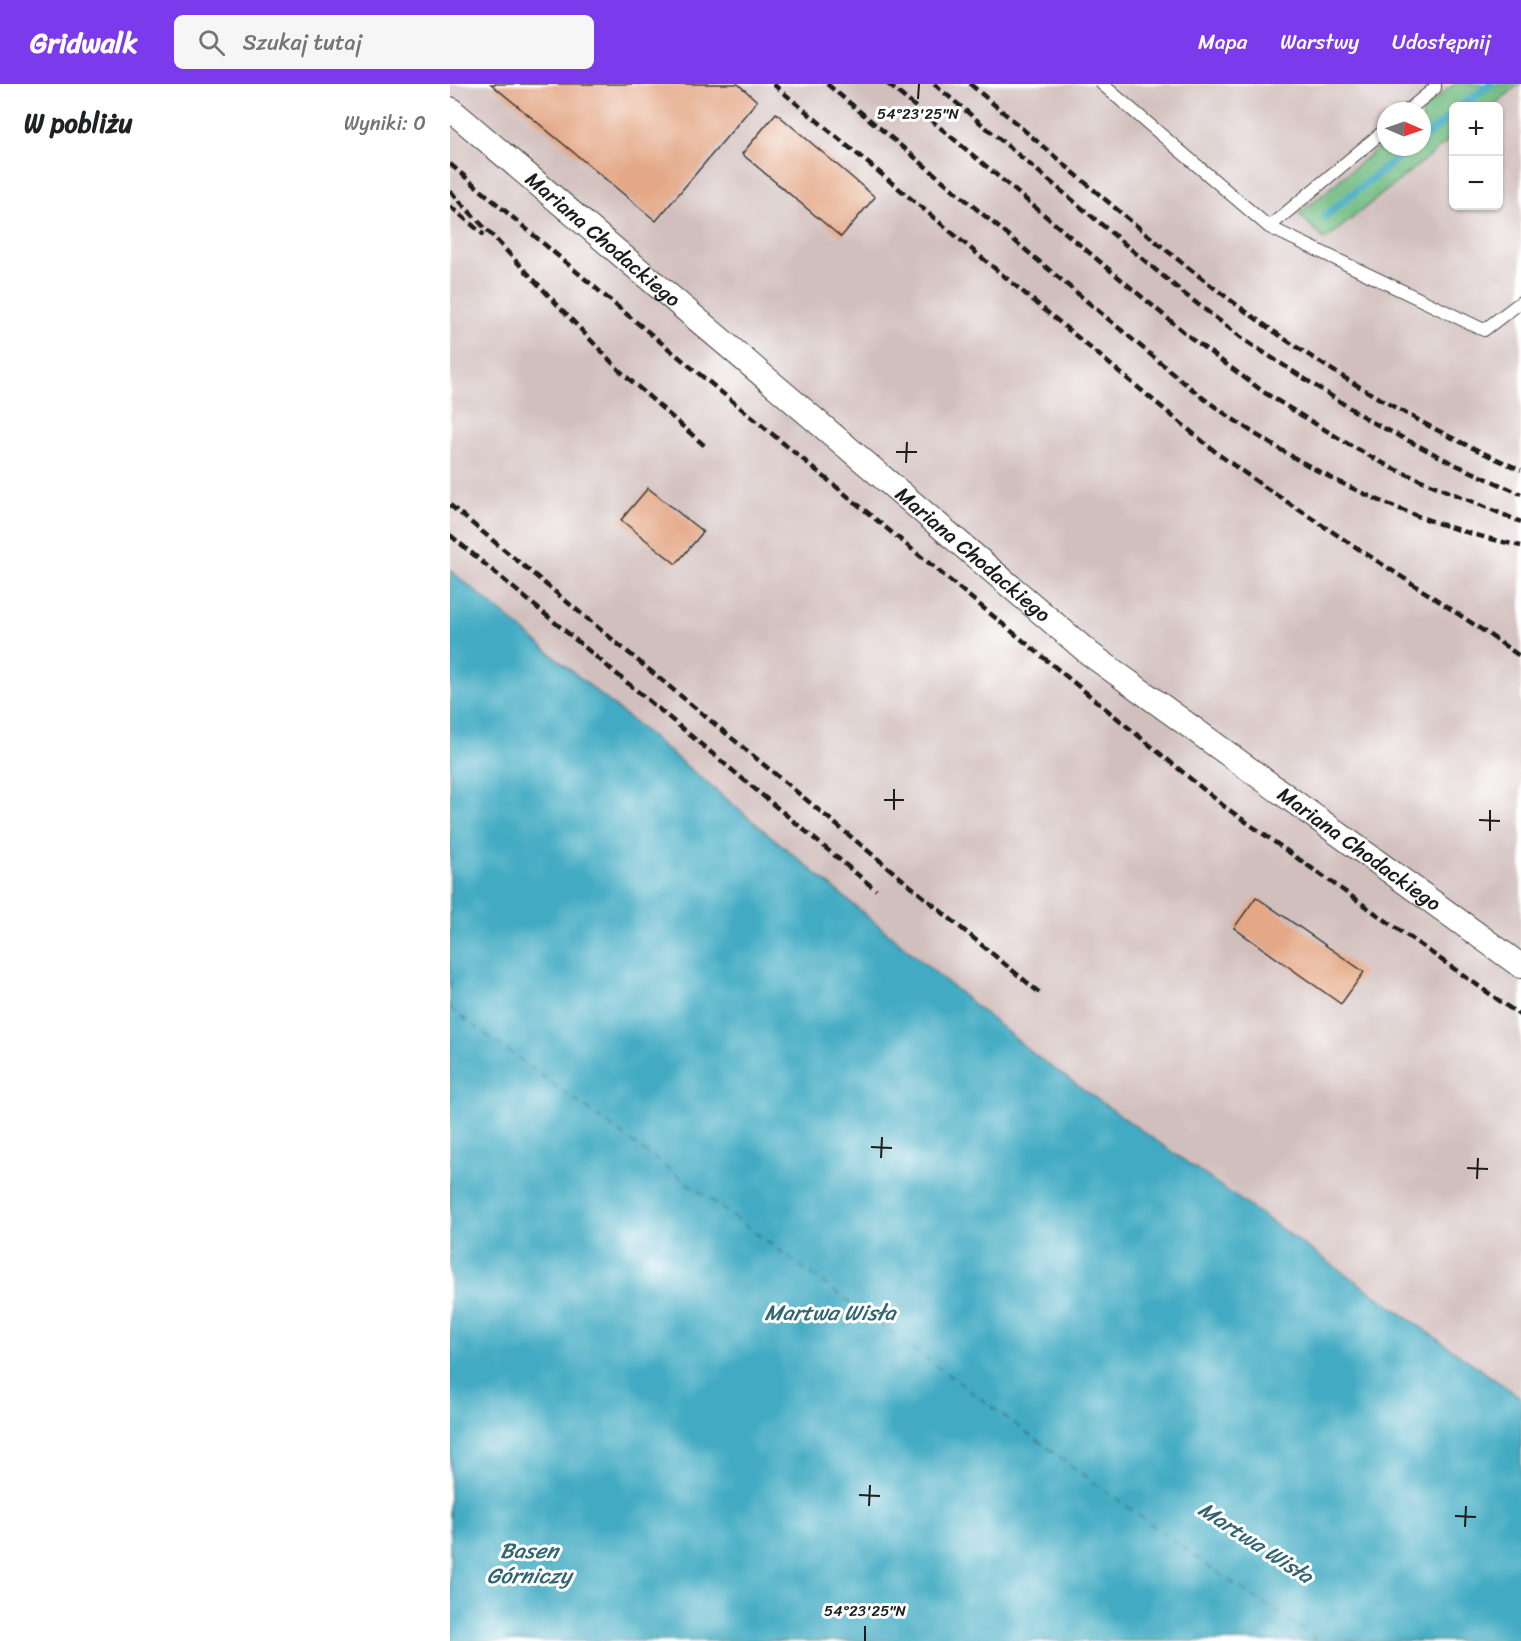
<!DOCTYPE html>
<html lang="pl">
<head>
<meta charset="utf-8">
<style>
	body { margin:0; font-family:Sriracha,sans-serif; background:#f6f6f6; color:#202124 }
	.controls { position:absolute; right:18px; top:18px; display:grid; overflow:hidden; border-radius:9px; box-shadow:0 2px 4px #0004 }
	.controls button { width:54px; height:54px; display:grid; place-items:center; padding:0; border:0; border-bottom:2px solid #e0e0e0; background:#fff; color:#202124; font:30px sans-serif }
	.compass { position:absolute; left:927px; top:18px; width:54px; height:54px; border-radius:50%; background:#fff; box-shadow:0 2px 4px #0004; rotate:92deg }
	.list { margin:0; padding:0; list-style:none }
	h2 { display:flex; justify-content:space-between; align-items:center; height:78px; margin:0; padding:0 24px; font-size:26px }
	h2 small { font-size:20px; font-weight:400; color:#757577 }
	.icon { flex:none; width:33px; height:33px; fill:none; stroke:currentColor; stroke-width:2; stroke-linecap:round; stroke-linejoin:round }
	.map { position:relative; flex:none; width:1071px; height:1557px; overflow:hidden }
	header { display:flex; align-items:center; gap:36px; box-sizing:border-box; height:84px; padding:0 30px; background:#7c3aed; color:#fff }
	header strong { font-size:28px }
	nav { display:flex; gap:33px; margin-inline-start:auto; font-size:21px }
	.search { width:420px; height:54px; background:#f6f6f6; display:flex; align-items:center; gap:15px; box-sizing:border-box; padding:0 21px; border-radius:9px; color:#757577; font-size:22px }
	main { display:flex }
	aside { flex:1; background:#fff }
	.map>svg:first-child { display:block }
</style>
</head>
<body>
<header>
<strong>Gridwalk</strong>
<div class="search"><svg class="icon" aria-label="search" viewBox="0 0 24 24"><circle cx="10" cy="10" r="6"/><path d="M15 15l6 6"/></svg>Szukaj tutaj</div>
<nav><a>Mapa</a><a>Warstwy</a><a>Udostępnij</a></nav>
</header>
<main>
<aside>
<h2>W pobliżu<small>Wyniki: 0</small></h2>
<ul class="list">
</ul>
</aside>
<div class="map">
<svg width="1071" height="1557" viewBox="0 0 1071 1557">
	<rect width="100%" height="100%" fill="#fff"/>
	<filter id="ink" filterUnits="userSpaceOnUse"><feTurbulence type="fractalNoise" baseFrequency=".0167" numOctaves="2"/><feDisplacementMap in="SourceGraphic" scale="12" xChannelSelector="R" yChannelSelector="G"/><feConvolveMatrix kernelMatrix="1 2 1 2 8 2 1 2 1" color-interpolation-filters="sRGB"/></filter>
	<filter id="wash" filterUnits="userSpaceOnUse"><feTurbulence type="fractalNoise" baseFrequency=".008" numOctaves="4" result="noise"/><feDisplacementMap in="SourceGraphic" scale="24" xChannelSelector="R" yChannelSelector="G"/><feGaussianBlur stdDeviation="1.35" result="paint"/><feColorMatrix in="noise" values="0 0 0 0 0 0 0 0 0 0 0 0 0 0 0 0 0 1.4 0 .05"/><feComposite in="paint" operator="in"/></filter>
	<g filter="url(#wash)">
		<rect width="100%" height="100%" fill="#f7ebd8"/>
		<path fill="#d1bfbd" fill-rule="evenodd" d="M0,0H1071V1314L586,972L0,486ZM1004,22H1048V122H1004ZM936,27H972V63H936Z"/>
		<path fill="#72bb82" stroke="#476c4f" stroke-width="1.5" d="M1004,0H1070L1042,22H1004L1003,53L875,156L849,130L936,57V63H972V27Z"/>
		<path fill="#43abc3" stroke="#306470" stroke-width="1.5" d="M0,486L586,972L1071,1314V1557H0Z"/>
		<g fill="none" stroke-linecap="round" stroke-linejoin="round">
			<path stroke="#43abc3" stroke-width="8" d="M1012,22L1040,0
				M972,55L1004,29
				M875,132L961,63"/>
			<path stroke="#306470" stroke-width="1.5" stroke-dasharray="8 6" stroke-linecap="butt" d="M0,924L762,1485L870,1557"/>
		</g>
		<g id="blocks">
			<path fill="#e4a886" d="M41,0H288L307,17L206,137Z
				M326,29L425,113L391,153L292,70Z
				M198,404L253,448L226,480L171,436Z
				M806,813L914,888L891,920L784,844Z"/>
		</g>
	</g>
	<g filter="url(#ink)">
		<use href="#blocks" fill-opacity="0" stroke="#3d3b38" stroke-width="1.5"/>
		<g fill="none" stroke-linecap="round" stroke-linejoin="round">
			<defs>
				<path id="service" d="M652,0L819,143L936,45
					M957,27L985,4V0
					M819,143L1034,246L1071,218"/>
				<g id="minor">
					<path id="s1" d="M0,25L640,570L1071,882"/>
				</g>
			</defs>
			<use href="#service" stroke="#3d3b38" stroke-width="14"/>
			<use href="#minor" stroke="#3d3b38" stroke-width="26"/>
			<use href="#service" stroke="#fff" stroke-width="12"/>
			<use href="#minor" stroke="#fff" stroke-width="24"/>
			<path stroke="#1c1c1c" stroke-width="4.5" stroke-dasharray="9 4.5" stroke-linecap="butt" d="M323,0L768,370C866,441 971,502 1071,573
				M377,0L749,311C846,383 953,437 1071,462
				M438,0L741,254L815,309L903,363L942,384L1071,438
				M484,0L732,208L796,257L920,337L1004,380L1071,410
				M520,0C603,70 684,143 771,209C863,279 965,340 1071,386
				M0,80L168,223L775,723L1071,932
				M0,107L170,287L256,363
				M0,122L34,151
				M0,421L591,910
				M0,451L426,806"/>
		</g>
	</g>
	<path fill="none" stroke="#1c1c1c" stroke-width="2" d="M468,15L469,0M446,368H467M456,379L457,358M434,716H454M444,726V705M1029,736L1050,737M1040,747V726M421,1063L442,1064M431,1074L432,1053M1017,1084L1038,1085M1027,1095L1028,1074M409,1411L430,1412M419,1422L420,1401M1005,1432L1026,1433M1015,1443L1016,1422M415,1557V1542"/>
	<g text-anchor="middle" stroke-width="6" stroke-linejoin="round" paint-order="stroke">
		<g font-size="21" fill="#1c1c1c" stroke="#fff">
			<text dy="7" stroke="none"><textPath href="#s1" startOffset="201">Mariana Chodackiego</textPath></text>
			<text dy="7" stroke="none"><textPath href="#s1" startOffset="687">Mariana Chodackiego</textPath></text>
			<text dy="7" stroke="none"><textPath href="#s1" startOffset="1173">Mariana Chodackiego</textPath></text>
		</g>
		<g font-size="22" font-style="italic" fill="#306470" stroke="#fff">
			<text x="380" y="1236">Martwa Wisła</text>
			<text transform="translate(806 1458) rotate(33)" y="8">Martwa Wisła</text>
			<text x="79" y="1474">Basen<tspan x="79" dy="25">Górniczy</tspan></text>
		</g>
	</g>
	<g font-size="15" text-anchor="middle" fill="#1c1c1c" stroke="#fff" stroke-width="6" stroke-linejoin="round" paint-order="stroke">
		<text x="468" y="35">54°23'25"N</text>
		<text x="415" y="1532">54°23'25"N</text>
	</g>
</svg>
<div class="controls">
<button>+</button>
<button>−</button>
</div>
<svg class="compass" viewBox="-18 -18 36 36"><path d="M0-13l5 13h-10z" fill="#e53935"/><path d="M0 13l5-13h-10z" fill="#757577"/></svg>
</div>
</main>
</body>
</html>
